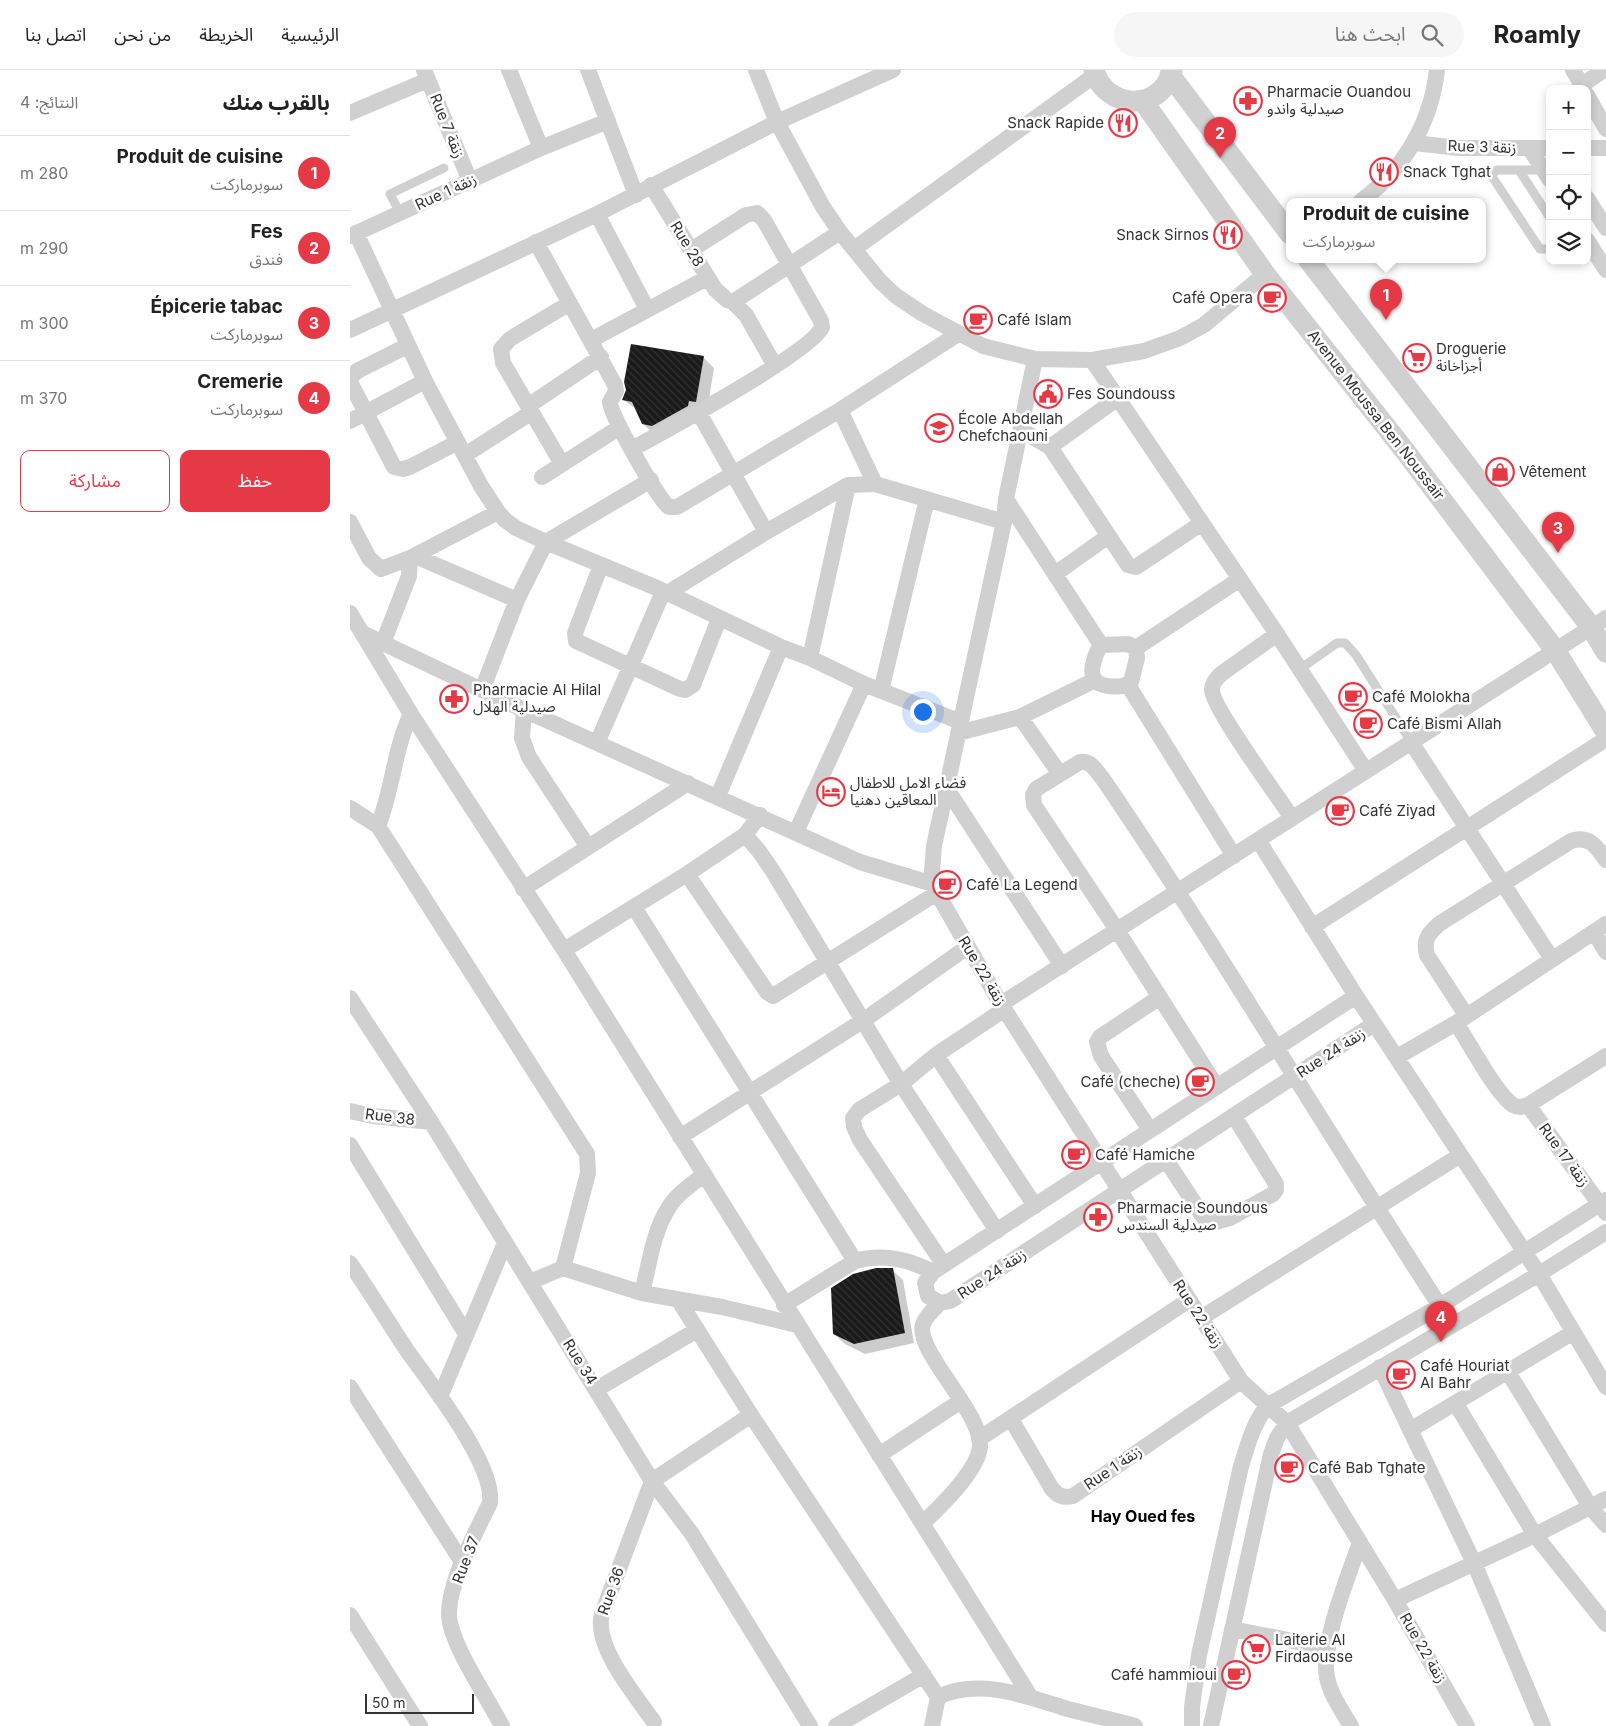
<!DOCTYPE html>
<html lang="ar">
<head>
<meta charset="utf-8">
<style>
	body { margin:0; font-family:Inter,"Noto Sans Arabic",sans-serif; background:#f6f6f6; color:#222; direction:rtl }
	.controls { position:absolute; right:15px; top:15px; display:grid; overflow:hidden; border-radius:10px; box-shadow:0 2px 8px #0003 }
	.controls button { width:45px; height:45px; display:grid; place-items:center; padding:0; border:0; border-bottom:1px solid #e0e0e0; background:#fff; color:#222; font:25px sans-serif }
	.scale { position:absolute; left:15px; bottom:12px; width:109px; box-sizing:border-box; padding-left:5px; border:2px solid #333; border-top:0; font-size:14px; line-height:18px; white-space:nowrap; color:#333; -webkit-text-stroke:4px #fff; paint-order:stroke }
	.you { position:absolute; left:572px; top:641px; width:18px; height:18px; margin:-12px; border:4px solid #fff; border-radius:50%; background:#1a73e8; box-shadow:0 0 0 8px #1a73e833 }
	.badge { display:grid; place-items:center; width:32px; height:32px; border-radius:50%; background:#e63946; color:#fff; font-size:16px; font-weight:700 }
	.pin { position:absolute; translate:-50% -41px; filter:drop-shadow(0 1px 2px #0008) }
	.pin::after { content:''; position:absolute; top:26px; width:18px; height:15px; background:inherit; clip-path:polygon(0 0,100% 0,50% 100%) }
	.popup { position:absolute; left:936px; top:128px; width:200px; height:65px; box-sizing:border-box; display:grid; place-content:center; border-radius:10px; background:#fff; filter:drop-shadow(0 1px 4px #0005); font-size:16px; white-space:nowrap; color:#767676 }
	.popup b { font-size:19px; color:#222 }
	.popup::after { content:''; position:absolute; left:50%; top:100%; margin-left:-10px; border:10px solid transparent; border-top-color:#fff }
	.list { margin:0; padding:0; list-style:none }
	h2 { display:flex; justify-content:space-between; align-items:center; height:65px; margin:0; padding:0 20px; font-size:21px }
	h2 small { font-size:16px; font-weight:400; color:#767676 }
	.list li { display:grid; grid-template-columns:32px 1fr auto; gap:15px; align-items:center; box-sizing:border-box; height:75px; padding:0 20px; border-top:1px solid #e0e0e0 }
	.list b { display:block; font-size:19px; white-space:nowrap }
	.list p { margin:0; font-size:16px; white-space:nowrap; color:#767676 }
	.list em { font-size:16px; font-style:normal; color:#767676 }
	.actions { display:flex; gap:10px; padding:15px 20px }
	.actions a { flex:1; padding:11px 0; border:1px solid #e63946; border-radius:10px; text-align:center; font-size:18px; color:#e63946 }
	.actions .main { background:#e63946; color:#fff }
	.icon { flex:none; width:28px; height:28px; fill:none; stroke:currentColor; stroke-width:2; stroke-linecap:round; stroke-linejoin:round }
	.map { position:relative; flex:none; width:1256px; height:1656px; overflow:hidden; direction:ltr }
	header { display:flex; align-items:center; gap:30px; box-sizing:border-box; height:70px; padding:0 25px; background:#fff; border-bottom:1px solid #e0e0e0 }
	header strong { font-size:24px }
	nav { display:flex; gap:28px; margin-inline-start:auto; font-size:18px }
	.search { width:350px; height:45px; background:#f6f6f6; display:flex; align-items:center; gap:12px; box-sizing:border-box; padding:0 18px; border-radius:28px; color:#767676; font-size:19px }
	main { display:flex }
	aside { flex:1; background:#fff }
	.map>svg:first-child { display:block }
</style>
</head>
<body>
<header>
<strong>Roamly</strong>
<div class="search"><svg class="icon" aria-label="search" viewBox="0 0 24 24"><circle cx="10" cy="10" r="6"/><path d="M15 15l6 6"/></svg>ابحث هنا</div>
<nav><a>الرئيسية</a><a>الخريطة</a><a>من نحن</a><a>اتصل بنا</a></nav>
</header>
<main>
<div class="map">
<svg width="1256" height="1656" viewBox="0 0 1256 1656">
	<defs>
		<pattern id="building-back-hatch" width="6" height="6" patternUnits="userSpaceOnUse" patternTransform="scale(1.25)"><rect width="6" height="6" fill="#1a1a1a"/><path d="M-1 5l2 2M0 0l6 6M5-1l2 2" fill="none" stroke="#333"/></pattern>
	</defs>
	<rect width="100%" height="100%" fill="#fff"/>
	<path fill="#0003" d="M354,288L364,298L357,341L304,364L293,354L287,340L274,330Z
		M542,1200L553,1210L564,1273L515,1284L495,1274L484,1264Z"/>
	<path fill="url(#building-back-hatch)" d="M281,274L354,286L346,332L339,331L338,336L302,356L292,354L282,332L272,330L276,320L274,312Z
		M526,1198H543L555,1263L504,1274L483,1264L481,1218L503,1204Z"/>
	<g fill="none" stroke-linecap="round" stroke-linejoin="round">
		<path stroke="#d0d0d0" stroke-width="9" d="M1169,100L1200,148
			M1193,100H1147L1141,105L1190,179H1200
			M50,143L40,124L94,98
			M950,599L987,573H995L1006,585L1061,672"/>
		<path stroke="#d0d0d0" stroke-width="16" d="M74,0L120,111
			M159,0L191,78
			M238,0L286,125
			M406,0L427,52L473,137L490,162L530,211L546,226L573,244L633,276L685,289L742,290L794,281L830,268L854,255L915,204
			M1223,0L1234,19
			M1232,15L1254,0
			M1237,25L1256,59
			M0,43L78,10
			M1064,73L1109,78H1200
			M1237,78H1256
			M1180,79L1200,110
			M301,115L365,219L377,230L383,232L490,162
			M1237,128L1256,158
			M1011,131C1054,99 1081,53 1087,0
			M247,144L297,239
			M6,163L75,311L131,416L148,442L155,450L166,458L196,472L307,518L431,577L460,588L514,614L611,652
			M0,166L191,78L258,51
			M1237,170L1256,200
			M186,172L265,315L266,321L260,332C259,343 309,431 319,437H327L490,340L608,264
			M504,179L745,5
			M383,232L396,245L425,296
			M0,260L247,144L427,52L543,0
			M241,270L357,208
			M685,289L656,429L654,452L584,776L582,801L587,823L651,934L891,1311L937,1353L1045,1530L1117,1656
			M742,290L927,564L1016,701
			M0,308L7,301L57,276
			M0,312L44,397L53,399L60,397L108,372
			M178,336L251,287
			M490,340L525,414
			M349,343L416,462
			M0,351L75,311
			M671,360L700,377L778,495L786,497L852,453
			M700,377L768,328
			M282,379C313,362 463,281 472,257L471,251L414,150L407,143L396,145L341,180
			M115,385L182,342
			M212,394L153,293L151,279L160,269L220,233
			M192,407L270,357
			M656,429L751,575
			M0,452L19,488L31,499L60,488L148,442
			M65,486L167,530
			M251,495L225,563L226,571L330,619L335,620L343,615L369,549
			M705,504L757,467
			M316,524L416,462L498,415L525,414L654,452
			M0,543L61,644L214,880L680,1626
			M12,563L174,640L510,792L583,814
			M927,564L871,604C866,609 862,613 862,620C862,637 929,728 942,748
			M33,573L59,506L60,488
			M778,574L786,578L787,588L781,612C774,619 750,618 744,609C739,600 746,582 751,575Z
			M786,578L890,509
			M460,588L498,415
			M778,615L884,786
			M132,620L167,530L196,472L301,410
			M531,621L577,429
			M174,640L172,668L179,687L238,777
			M670,647L710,704
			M608,663L670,647L745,610
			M1061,672L1202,889
			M247,673L313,522
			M597,719L712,896
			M368,726L431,577
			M0,738L28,756L237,1084L238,1103L213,1198
			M28,756C43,719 44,679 61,644
			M446,762L514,614
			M395,765L409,781L424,803L551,1014L647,1161
			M908,770L1006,926L1189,1204L1256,1317
			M337,804L417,922L423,926L587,823
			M173,819L338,713
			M284,837L505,1191
			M962,857L1256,669
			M1244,862L1256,882
			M214,880L337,804L395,765L410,745
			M1006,926L583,1202L575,1213L578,1226L590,1233L600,1231L1024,954
			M0,928L81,1052L302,1411L342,1464L460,1656
			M651,934L1256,548
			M1116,945L1077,885C1073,870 1078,864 1089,854L1221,771C1239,765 1246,776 1256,790
			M1106,953C1119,972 1146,1024 1163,1035C1168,1038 1174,1037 1178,1035L1256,986
			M586,985L685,1136
			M1047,987L1106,953L1256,854
			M867,1017L767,860L684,735L683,725L686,719L730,692C741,690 746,701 753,709C870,881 976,1061 1090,1236
			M1178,1035L1256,1143
			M0,1041L23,1046L81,1052
			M800,1060L751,986L747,972L750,967L810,927
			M330,1067L514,950L616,878
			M0,1075L116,1264
			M816,1090L858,1154L880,1148L923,1124L926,1120V1114L884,1046
			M0,1193C19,1221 37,1250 56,1279C79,1312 145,1394 140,1433C126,1462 93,1521 100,1553C107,1584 137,1627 152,1656
			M594,1195L510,1070L504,1057L503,1048L509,1040L551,1014L586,985L655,939
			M180,1212L213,1198L292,1223L372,1237L447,1255
			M292,1223C299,1196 303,1161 319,1137C327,1124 342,1114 354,1105
			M329,1231L401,1345L588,1627L582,1656
			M434,1235L505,1191C533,1183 558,1189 583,1202
			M851,1248L1109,1086
			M1030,1297L1124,1493L1193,1656
			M1158,1302L1241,1438L1256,1455
			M0,1317L112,1492
			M247,1319L347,1260
			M90,1327L155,1173
			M1106,1334L1185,1465L1256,1554
			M661,1349L702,1419C708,1426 713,1428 723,1426L891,1311
			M1060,1360L1222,1263
			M629,1369L839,1230
			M529,1385L611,1331
			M573,1453C590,1437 627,1402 630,1377C633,1343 564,1280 573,1254C576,1246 584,1239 590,1233
			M1045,1530L1185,1465L1256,1429
			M0,1545L70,1656
			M882,1559L978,1578
			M588,1627C627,1608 674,1625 711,1637C735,1644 761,1649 785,1656
			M304,1652C286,1626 243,1576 252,1544L302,1411L401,1345
			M486,1656L574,1605
			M842,1656V1637L849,1585L891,1396C898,1374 903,1354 917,1336L1090,1236L1256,1130
			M861,1656L921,1384L927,1368L937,1353L1189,1204L1256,1162
			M1001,1656C992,1641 980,1624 977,1607C970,1574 999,1505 1010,1472"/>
		<path stroke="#d0d0d0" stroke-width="21" d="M744,0C755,40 812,43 822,0
			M820,5L940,164
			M793,31L915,204L1055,381L1205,580L1256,662
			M958,189L1241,557L1256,582"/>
	</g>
	<defs>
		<symbol id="pharmacy-ring" viewBox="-11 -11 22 22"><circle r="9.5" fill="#fff" stroke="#e63946" stroke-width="1.5"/><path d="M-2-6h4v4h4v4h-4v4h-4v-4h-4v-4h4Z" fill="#e63946"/></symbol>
		<symbol id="restaurant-ring" viewBox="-11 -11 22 22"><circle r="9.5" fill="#fff" stroke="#e63946" stroke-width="1.5"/><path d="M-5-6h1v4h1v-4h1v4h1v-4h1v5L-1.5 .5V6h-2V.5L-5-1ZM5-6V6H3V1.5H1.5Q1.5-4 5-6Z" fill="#e63946"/></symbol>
		<symbol id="cafe-ring" viewBox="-11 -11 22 22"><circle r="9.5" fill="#fff" stroke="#e63946" stroke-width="1.5"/><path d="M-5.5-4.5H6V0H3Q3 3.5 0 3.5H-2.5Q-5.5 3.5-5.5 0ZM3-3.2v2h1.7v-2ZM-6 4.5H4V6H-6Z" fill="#e63946"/></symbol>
		<symbol id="supermarket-ring" viewBox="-11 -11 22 22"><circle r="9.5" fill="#fff" stroke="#e63946" stroke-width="1.5"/><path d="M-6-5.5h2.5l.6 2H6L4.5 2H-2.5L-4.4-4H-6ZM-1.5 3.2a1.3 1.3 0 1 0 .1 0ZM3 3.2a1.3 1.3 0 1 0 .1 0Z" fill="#e63946"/></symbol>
		<symbol id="civic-ring" viewBox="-11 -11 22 22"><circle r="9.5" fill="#fff" stroke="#e63946" stroke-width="1.5"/><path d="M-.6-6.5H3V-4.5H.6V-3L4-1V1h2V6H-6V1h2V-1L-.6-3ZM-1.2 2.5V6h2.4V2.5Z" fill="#e63946"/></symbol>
		<symbol id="school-ring" viewBox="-11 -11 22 22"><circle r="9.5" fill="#fff" stroke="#e63946" stroke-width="1.5"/><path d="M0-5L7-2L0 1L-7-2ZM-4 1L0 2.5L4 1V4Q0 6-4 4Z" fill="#e63946"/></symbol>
		<symbol id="shop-ring" viewBox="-11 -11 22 22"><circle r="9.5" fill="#fff" stroke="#e63946" stroke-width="1.5"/><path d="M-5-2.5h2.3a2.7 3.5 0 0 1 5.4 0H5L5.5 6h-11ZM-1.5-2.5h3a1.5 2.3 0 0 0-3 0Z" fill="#e63946"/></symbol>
		<symbol id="hotel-ring" viewBox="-11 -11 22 22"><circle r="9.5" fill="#fff" stroke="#e63946" stroke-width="1.5"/><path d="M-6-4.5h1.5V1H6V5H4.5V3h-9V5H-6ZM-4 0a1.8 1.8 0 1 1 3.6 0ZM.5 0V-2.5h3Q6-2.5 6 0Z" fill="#e63946"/></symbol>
	</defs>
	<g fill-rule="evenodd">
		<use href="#pharmacy-ring" x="882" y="15" width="32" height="32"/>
		<use href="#restaurant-ring" x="757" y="37" width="32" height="32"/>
		<use href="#restaurant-ring" x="1018" y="86" width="32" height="32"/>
		<use href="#restaurant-ring" x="862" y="149" width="32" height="32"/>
		<use href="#cafe-ring" x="906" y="212" width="32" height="32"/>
		<use href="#cafe-ring" x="612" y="234" width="32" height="32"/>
		<use href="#supermarket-ring" x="1051" y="272" width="32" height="32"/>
		<use href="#civic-ring" x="682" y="308" width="32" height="32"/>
		<use href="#school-ring" x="573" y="342" width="32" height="32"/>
		<use href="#shop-ring" x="1134" y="386" width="32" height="32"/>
		<use href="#cafe-ring" x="987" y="611" width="32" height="32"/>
		<use href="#pharmacy-ring" x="88" y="613" width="32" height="32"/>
		<use href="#cafe-ring" x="1002" y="638" width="32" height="32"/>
		<use href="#hotel-ring" x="465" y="706" width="32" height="32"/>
		<use href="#cafe-ring" x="974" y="725" width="32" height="32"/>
		<use href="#cafe-ring" x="581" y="799" width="32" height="32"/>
		<use href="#cafe-ring" x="834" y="996" width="32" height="32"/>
		<use href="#cafe-ring" x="710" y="1069" width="32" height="32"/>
		<use href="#pharmacy-ring" x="732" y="1131" width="32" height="32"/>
		<use href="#cafe-ring" x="1035" y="1289" width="32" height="32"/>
		<use href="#cafe-ring" x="923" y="1382" width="32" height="32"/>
		<use href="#supermarket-ring" x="890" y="1563" width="32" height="32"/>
		<use href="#cafe-ring" x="870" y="1589" width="32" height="32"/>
	</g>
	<g text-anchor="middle" stroke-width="5" stroke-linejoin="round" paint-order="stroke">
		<g font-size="15" fill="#333" stroke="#fff" text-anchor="start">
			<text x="917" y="27">Pharmacie Ouandou<tspan x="917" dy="17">صيدلية واندو</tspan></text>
			<text x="754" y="58" text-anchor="end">Snack Rapide</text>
			<text x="1053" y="107">Snack Tghat</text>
			<text x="859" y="170" text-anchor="end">Snack Sirnos</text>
			<text x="903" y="233" text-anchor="end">Café Opera</text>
			<text x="647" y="255">Café Islam</text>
			<text x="1086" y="284">Droguerie<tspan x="1086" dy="17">أجزاخانة</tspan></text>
			<text x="717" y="329">Fes Soundouss</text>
			<text x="608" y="354">École Abdellah<tspan x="608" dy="17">Chefchaouni</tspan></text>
			<text x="1169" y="407">Vêtement</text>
			<text x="123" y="625">Pharmacie Al Hilal<tspan x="123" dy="17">صيدلية الهلال</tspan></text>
			<text x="1022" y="632">Café Molokha</text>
			<text x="1037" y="659">Café Bismi Allah</text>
			<text x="500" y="718">فضاء الامل للاطفال<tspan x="500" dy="17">المعاقين دهنيا</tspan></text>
			<text x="1009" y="746">Café Ziyad</text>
			<text x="616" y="820">Café La Legend</text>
			<text x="831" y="1017" text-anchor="end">Café (cheche)</text>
			<text x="745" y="1090">Café Hamiche</text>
			<text x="767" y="1143">Pharmacie Soundous<tspan x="767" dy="17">صيدلية السندس</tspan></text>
			<text x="1070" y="1301">Café Houriat<tspan x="1070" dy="17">Al Bahr</tspan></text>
			<text x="958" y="1403">Café Bab Tghate</text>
			<text x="925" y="1575">Laiterie Al<tspan x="925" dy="17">Firdaousse</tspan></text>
			<text x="867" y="1610" text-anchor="end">Café hammioui</text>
		</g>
		<g font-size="15" fill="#333" stroke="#fff">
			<text transform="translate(97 56) rotate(68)" y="5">Rue 7 زنقة</text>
			<text transform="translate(1132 77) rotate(2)" y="5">Rue 3 زنقة</text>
			<text transform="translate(96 122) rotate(-25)" y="5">Rue 1 زنقة</text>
			<text transform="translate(337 174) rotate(59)" y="5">Rue 28</text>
			<text transform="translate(1026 345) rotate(52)" y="5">Avenue Moussa Ben Noussair</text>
			<text transform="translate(632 901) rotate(59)" y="5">Rue 22 زنقة</text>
			<text transform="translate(981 983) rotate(-33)" y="5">Rue 24 زنقة</text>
			<text transform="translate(40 1047) rotate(7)" y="5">Rue 38</text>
			<text transform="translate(1214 1085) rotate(54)" y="5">Rue 17 زنقة</text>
			<text transform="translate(642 1204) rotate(-33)" y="5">Rue 24 زنقة</text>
			<text transform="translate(848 1244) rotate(57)" y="5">Rue 22 زنقة</text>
			<text transform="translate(230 1292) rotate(58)" y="5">Rue 34</text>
			<text transform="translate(763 1398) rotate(-34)" y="5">Rue 1 زنقة</text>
			<text transform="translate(116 1490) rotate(-69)" y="5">Rue 37</text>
			<text transform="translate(261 1521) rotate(-70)" y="5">Rue 36</text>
			<text transform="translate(1073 1578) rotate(60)" y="5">Rue 22 زنقة</text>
		</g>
		<g font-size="16" font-weight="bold" fill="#000" stroke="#fff">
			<text x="793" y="1452">Hay Oued fes</text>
		</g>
	</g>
</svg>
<div class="controls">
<button>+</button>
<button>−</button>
<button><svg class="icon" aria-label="locate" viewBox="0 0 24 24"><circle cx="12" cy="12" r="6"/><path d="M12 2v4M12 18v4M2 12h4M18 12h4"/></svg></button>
<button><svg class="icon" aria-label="layers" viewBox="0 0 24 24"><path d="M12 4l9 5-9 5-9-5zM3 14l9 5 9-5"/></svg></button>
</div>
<div class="scale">50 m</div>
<div class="you"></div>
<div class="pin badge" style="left:1036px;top:250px">1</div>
<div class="popup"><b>Produit de cuisine</b>سوبرماركت</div>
<div class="pin badge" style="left:870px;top:88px">2</div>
<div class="pin badge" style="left:1208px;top:483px">3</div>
<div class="pin badge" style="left:1091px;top:1272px">4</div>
</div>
<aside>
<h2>بالقرب منك<small>النتائج: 4</small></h2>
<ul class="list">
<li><span class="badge">1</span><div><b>Produit de cuisine</b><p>سوبرماركت</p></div><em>280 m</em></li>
<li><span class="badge">2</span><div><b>Fes</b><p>فندق</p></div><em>290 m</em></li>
<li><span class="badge">3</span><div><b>Épicerie tabac</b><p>سوبرماركت</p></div><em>300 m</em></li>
<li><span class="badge">4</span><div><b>Cremerie</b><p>سوبرماركت</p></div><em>370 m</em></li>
</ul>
<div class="actions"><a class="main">حفظ</a><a>مشاركة</a></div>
</aside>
</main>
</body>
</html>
